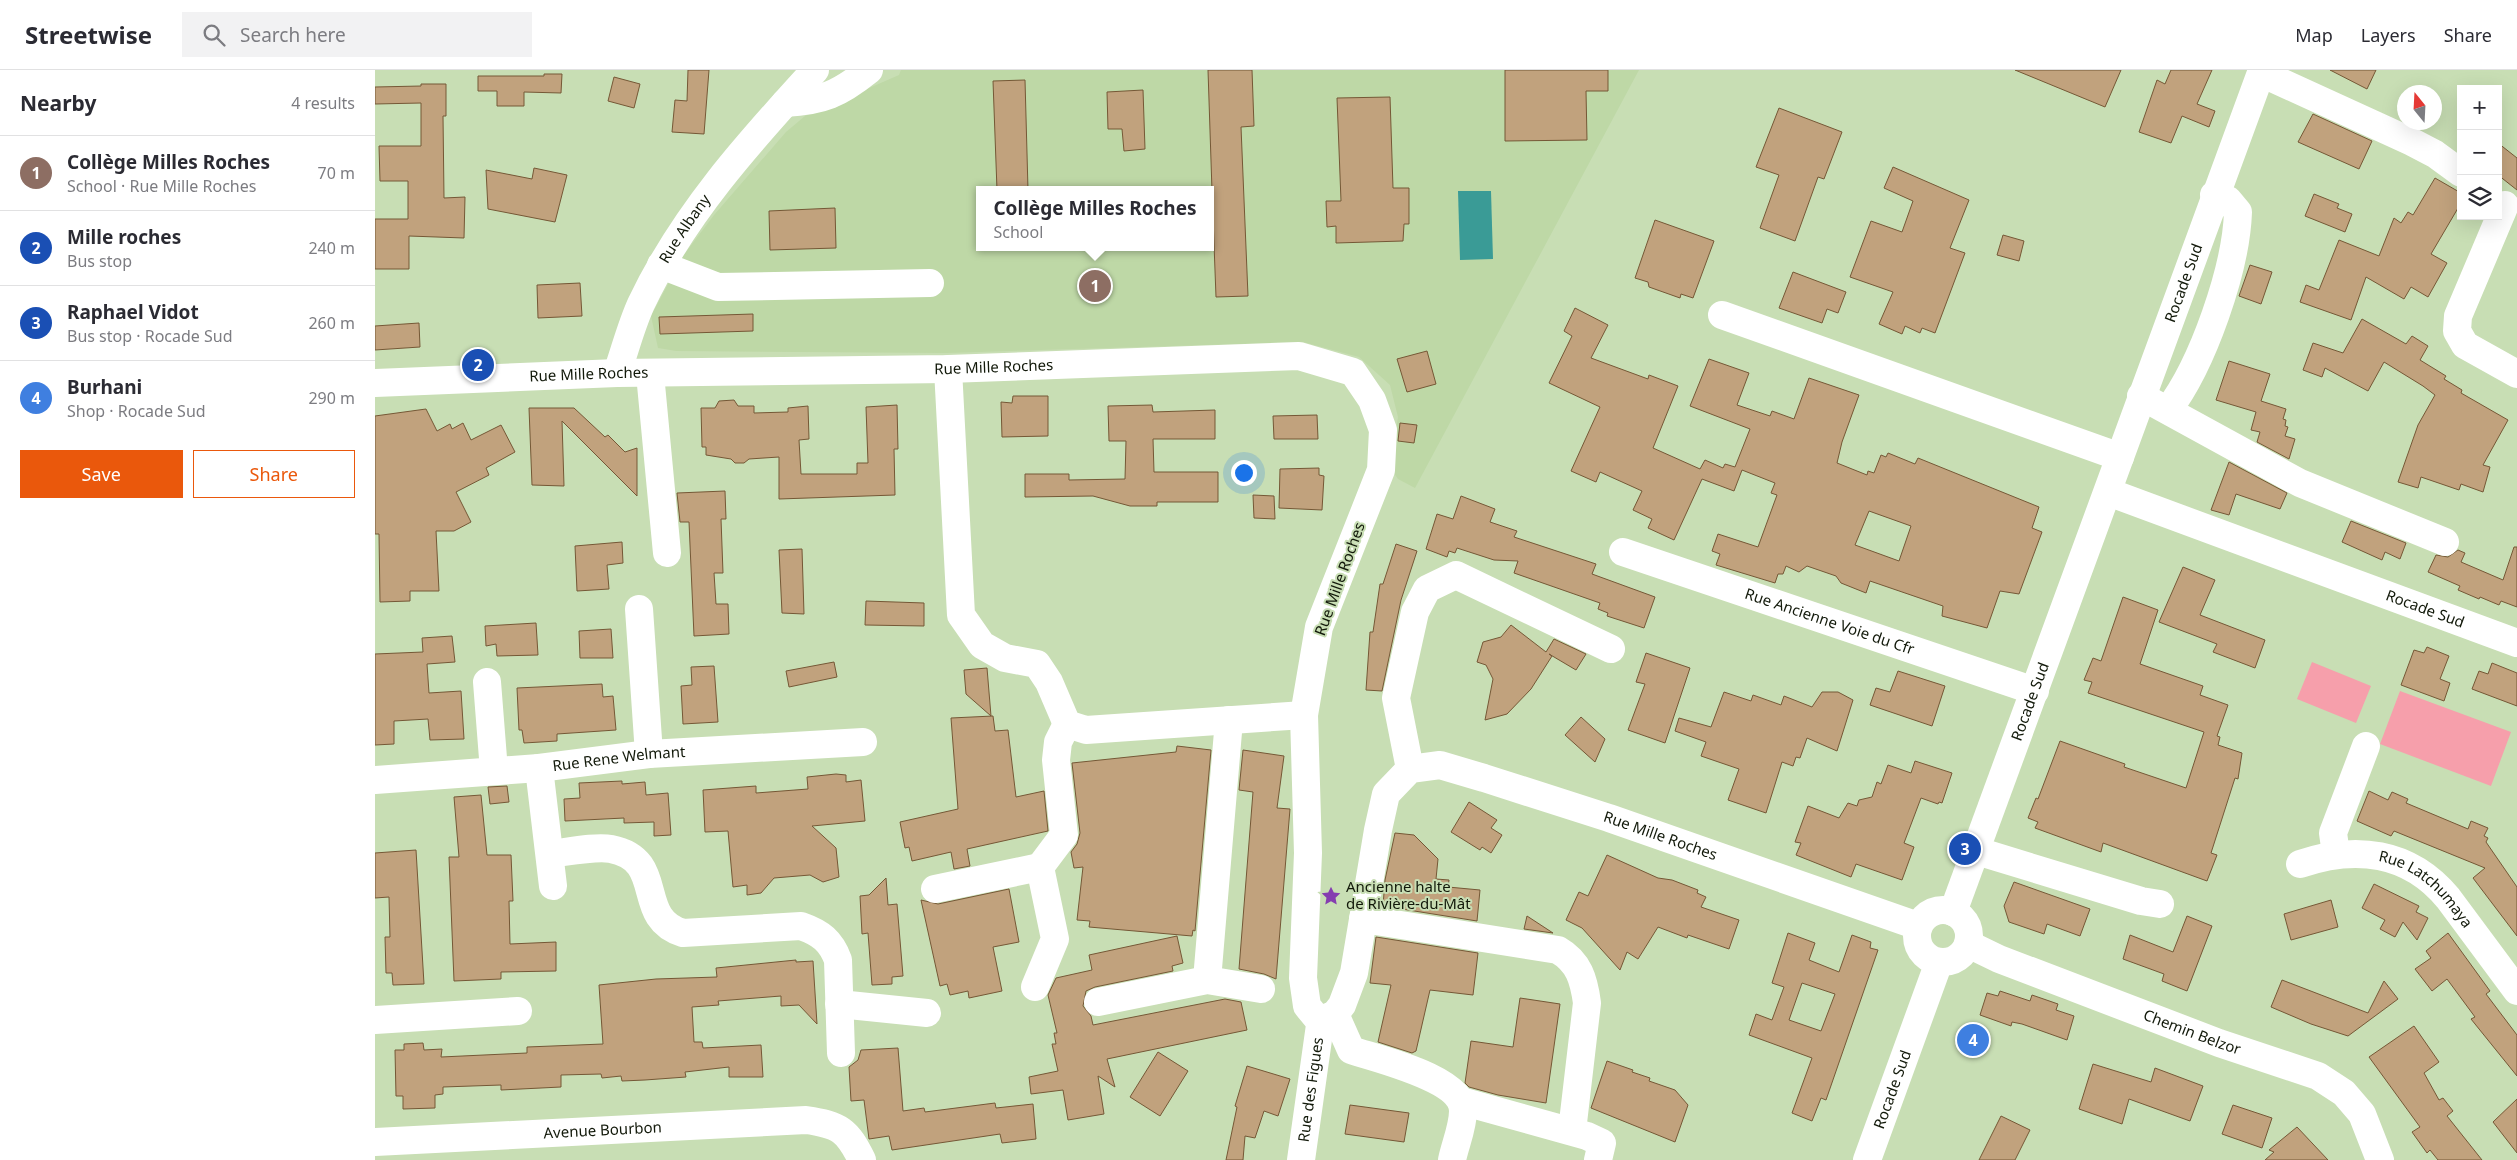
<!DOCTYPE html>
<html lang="en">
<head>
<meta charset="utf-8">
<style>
	body { margin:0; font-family:"Noto Sans",sans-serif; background:#f2f2f3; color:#2b2b33 }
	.controls { position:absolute; right:15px; top:15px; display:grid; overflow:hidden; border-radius:0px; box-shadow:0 5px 20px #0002 }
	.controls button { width:45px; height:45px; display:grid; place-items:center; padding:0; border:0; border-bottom:1px solid #e1e1e2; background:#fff; color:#2b2b33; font:25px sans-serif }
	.compass { position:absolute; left:2022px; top:15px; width:45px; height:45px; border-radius:50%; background:#fff; box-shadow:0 5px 20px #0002; rotate:342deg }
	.you { position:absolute; left:868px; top:402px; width:18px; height:18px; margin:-12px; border:4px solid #fff; border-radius:50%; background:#1a73e8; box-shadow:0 0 0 8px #1a73e833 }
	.badge { display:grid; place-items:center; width:32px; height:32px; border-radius:50%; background:#ea580c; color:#fff; font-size:16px; font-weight:700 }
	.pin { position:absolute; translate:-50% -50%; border:2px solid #fff; box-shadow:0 1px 5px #0006 }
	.popup { position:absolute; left:601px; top:116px; width:238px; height:65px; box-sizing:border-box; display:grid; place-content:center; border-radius:0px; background:#fff; filter:drop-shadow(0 1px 4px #0005); font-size:16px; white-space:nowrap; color:#7c7c81 }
	.popup b { font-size:19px; color:#2b2b33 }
	.popup::after { content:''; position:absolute; left:50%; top:100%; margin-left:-10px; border:10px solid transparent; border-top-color:#fff }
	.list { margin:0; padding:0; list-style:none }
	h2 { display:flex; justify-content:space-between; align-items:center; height:65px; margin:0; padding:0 20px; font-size:21px }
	h2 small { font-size:16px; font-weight:400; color:#7c7c81 }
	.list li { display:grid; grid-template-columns:32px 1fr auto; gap:15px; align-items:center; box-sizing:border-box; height:75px; padding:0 20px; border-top:1px solid #e1e1e2 }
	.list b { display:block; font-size:19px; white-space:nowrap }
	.list p { margin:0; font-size:16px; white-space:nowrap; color:#7c7c81 }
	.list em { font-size:16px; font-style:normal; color:#7c7c81 }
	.actions { display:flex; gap:10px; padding:15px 20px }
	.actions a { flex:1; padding:11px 0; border:1px solid #ea580c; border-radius:0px; text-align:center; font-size:18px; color:#ea580c }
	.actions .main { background:#ea580c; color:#fff }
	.icon { flex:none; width:28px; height:28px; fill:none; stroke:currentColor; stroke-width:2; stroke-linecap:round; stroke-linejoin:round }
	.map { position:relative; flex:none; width:2142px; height:1090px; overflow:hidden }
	header { display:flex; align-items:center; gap:30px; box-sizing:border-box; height:70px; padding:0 25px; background:#fff; border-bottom:1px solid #e1e1e2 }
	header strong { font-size:24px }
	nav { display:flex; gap:28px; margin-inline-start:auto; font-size:18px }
	.search { width:350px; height:45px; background:#f2f2f3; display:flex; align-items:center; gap:12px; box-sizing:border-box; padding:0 18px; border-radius:0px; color:#7c7c81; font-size:19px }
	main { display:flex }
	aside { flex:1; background:#fff }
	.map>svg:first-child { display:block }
</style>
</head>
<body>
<header>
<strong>Streetwise</strong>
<div class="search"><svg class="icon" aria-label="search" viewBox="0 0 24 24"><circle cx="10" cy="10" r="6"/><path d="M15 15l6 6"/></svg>Search here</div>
<nav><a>Map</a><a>Layers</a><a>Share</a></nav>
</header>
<main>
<aside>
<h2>Nearby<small>4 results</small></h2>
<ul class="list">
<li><span class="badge" style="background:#8d6e63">1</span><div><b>Collège Milles Roches</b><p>School · Rue Mille Roches</p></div><em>70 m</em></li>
<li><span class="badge" style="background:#1a4fb4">2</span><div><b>Mille roches</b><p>Bus stop</p></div><em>240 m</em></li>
<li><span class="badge" style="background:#1a4fb4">3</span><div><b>Raphael Vidot</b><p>Bus stop · Rocade Sud</p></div><em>260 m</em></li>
<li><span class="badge" style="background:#3f7fe0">4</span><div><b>Burhani</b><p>Shop · Rocade Sud</p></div><em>290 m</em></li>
</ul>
<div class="actions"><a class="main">Save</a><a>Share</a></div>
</aside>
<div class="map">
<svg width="2142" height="1090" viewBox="0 0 2142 1090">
	<rect width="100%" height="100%" fill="#c8deb4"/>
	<path fill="#bed8a6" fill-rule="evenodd" d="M526,0H1264L1040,418L1023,409L1015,397L1023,347L1015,315L984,287L928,272L572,283L301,281L283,278L276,246L308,186L339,145L411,62L430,46L524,5ZM605,120H835V177H605Z"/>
	<path fill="#f69fab" d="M1937,592L1996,616L1981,653L1922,629Z
		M2025,621L2136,662L2116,716L2005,674Z"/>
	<path fill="#3a9b96" d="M1083,121H1116L1118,189L1085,190Z"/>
	<path fill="#c1a27d" stroke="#755836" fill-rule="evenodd" d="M313,0H334L329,64L297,62L300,30L312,31Z
		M833,0H877L879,56L866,57L873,226L841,227L838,147H835V121H837Z
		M1130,0H1233V21H1211L1212,70L1130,71Z
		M1640,0H1746L1730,37Z
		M1796,0H1837L1822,34L1840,41L1834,57L1807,46L1796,73L1764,62L1782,10L1790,14Z
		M1955,0H2001L1992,19Z
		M169,4H187L186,23L149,22V36H122V21H103V6H169Z
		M239,7L265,14L259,38L233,31Z
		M650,10L653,120H622L618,11Z
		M46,14H71V46H68L69,128L90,127L89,168L34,166V199H0V149H33V111H5L4,76H46V33L0,34V17L46,16Z
		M768,20L770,79L749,81L747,59H733L732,22Z
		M1015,27L1018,118H1034V154H1029L1028,171L961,173V156L952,157L951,131H966L962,28Z
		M1404,38L1467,62L1449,109L1443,107L1420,171L1385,158L1404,105L1381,97Z
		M1938,44L1997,71L1984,99L1923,72Z
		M2123,73L2142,88V120L2123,105Z
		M1518,97L1594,130L1575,178L1590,183L1560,263L1547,258L1545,263L1530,256L1527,264L1504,254L1518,222L1475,207L1496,151L1527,162L1538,131L1509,118Z
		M159,98L192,105L180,152L113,139L111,100L157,109Z
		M2060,108L2086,123V133L2056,184L2072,193L2053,227L2036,217L2029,229L1991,207L1976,250L1925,232L1931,215L1944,220L1964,170L2004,186L2019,148L2026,153L2033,142L2038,145Z
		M1939,124L1964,134L1962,138L1977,144L1970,162L1930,146Z
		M460,138L461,178L395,180L394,141Z
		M1280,150L1339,171L1318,228L1306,224L1305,228L1274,217L1273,212L1260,208Z
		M1628,165L1649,171L1644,191L1622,185Z
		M1875,195L1897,202L1886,234L1864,226Z
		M1418,202L1471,222L1463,243L1452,239L1447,253L1404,238Z
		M205,213L207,246L163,248L162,215Z
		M1200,238L1233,255L1216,288L1273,309L1274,305L1303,316L1278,378L1325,399L1330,390L1348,398L1350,394L1360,397L1375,359L1315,336L1334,289L1374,303L1362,335L1395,346L1397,341L1419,349L1434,308L1484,325L1467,372L1462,393L1492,405L1493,401L1499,403L1506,385L1511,387L1513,383L1540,394L1543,388L1664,437L1657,458L1667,462L1644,524L1625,521L1612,558L1567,546L1568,536L1495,511L1491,523L1466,513L1461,506L1432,496L1424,502L1411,496L1408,504H1403L1400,513L1341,495L1345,484L1337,481L1343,464L1383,477L1402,425L1396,423L1400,413L1367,400L1359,421L1327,409L1299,470L1273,458L1277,449L1258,440L1267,421L1225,402L1221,412L1196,401L1225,337L1174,313L1197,266L1189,261ZM1494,441L1536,456L1524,491L1480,475Z
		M378,244V261L285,264L284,247Z
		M1987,249L2031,274L2037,266L2053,276L2045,290L2071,306L2069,309L2087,320L2086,323L2133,350L2108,395L2115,397L2108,422L2086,414L2084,420L2046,407L2043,418L2023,412L2043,355L2060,325L2048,316L2009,292L1993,321L1950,298L1947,307L1928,300L1938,273L1968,283Z
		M44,253L45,277L0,280V256Z
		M1052,281L1061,314L1032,322L1022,289Z
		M1854,291L1895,304L1886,331L1911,339L1908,349L1911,350L1910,356L1913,357L1910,366L1920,369L1914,389L1882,372L1885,362L1876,360L1881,342L1841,330Z
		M638,326H673V366L627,367L626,332L637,333Z
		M359,330L363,336H379V343L413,342V338L433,336L434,369L424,370L426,404H482V393H493L491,337L522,335L523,379H519L520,425L404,429V387L374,389L369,393H360L356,389L331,385V377H327L326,338H340L344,331Z
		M777,335L778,342L840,340V369H778L779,402H843V432H782V436H755L718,426L650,427V404H694V410L750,409L751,371H734L733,336Z
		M154,338H199L230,367L233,365L250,382L262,378V426L187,351L189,416L157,415Z
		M51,339L62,361L75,354L77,359L88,353L96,370L126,355L140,382L111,398L114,405L81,422L96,452L79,461H61L64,521H35V531L5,532L4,464H0V346Z
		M942,345L943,369H899L898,346Z
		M1025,353L1042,355L1039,373L1023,371Z
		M1854,392L1912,423L1905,439L1861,424L1854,445L1836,440Z
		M944,398V405L949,406L947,440L904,438L905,399Z
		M350,421L351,449H346L348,503H339L341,534H353L354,564L319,566L314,452H305L302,423Z
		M878,425L899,426L900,449L879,448Z
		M1086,426L1120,439L1115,452L1142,461L1139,467L1221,494L1217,504L1280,527L1269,558L1232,546L1233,543L1223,539L1225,533L1139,503L1143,491L1119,490L1082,478L1080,483L1074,481L1072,487L1051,479L1062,444L1078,449Z
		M1976,451L2031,473L2025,489L2010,482L2007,490L1967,472Z
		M247,472L248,493L232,495L234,519L202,521L200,476Z
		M1021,474L1042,481L1026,530L1007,621L991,620L995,562H998L1005,514H1008Z
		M2139,477H2142V537L2126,531L2124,535L2105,527L2104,529L2083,520L2085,516L2053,502L2061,485L2073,487L2083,480L2090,483L2086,492L2128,510Z
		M427,479L429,544L407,543L404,480Z
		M1808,497L1840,510L1825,545L1890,570L1880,598L1838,582L1842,574L1784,552Z
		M1748,527L1783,540L1765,594L1828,616L1825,625L1853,635L1842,666L1845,667L1843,675L1867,683L1863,709L1860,708L1836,783L1842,785L1832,811L1728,773L1726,782L1660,758L1663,752L1653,748L1661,728L1663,729L1685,671L1750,694L1749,697L1811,718L1829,662L1713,623L1717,612L1709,610L1718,588L1726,591Z
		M491,531L549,533V556L490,555Z
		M161,553L163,585L122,586L121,574L111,576L110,556Z
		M1136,555L1171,582L1179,569L1211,584L1201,600L1174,584L1177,586L1156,619L1132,644L1110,650L1118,609L1111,595L1102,592L1108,572L1126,567Z
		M236,559L238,588H205L204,561Z
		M77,566L80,592L52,594L54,623L86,621L89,669L55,670L53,649L19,651V674L0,675V584L48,582L47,568Z
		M2052,577L2074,586L2065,609L2075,613L2069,631L2026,615L2039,580L2049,583Z
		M1271,583L1315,598L1290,673L1253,660L1270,614L1261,612Z
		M459,592L462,607L414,617L411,601Z
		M2117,593L2142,603V636L2097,619L2104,601L2113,604Z
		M339,596L343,652L308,654L306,616L317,615L316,597Z
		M612,598L616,646L591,624L589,600Z
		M1523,601L1570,616L1557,656L1495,635L1501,618L1515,622Z
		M227,614L228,627L238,626L241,660L182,664V671L149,673L147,660H144L142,618Z
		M1349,622L1376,631L1378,625L1406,635L1409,626L1437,637L1447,622H1463L1478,630L1462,681L1432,668L1425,688L1421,687L1418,696L1407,692L1391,743L1353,730L1364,699L1326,686L1331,672L1300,661L1304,648L1336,657Z
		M618,646L620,661L633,660L641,727L669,721L673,761L592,779L595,796L579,799L576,782L537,791L534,777L530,778L525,752L583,739L576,648Z
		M1206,647L1230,669L1220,692L1190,665Z
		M802,676L836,680L820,861L818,860L817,866L714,857L715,851L702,850L708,797L699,798L696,782L702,774L705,763L697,693L801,682Z
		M868,680L909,686L902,738L915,739L901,909L889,904L864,899L878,722L864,720Z
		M1540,691L1577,703L1567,733L1564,732L1563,734L1546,728L1529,773L1539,777L1527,810L1481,794L1476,807L1421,785L1426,773L1420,772L1433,736L1464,748L1473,733L1482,736L1484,730L1497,727L1502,712L1506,714L1513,695L1536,703Z
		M461,704L471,705V712L486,710L490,751L437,756L461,778L464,807L448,812L435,805L399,808L386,823L372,825V815L358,817L353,761L330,762L328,720L381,716V723L433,719L432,707Z
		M247,711V714L270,712L271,725L293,723L296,765L279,766V752L249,753V748L190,751L189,729L205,728L204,713Z
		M132,716L134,732L115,734L113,717Z
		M1994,721L2013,730L2017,722L2033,729L2031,733L2093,759L2096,751L2113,758L2109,766L2113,768L2111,772L2142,817V866L2098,808L2110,798L2019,761L2016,766L1982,751Z
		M106,725L112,785H136L138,831H134L135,874L181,872V901L126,902V909L79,911L74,787H84L79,727Z
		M1094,732L1122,750L1116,758L1127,765L1116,783L1107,777L1105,780L1076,762Z
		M1020,763L1039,765L1063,789L1061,809L1074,810L1073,817L1105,820L1102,851L1008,836L1010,810Z
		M41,780L49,914L18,915L17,903H11L10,867H15L14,827L0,828V783Z
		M1232,785L1283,808L1297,810L1323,820L1322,823L1331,827L1326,837L1364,850L1354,879L1313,865L1312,868L1283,857L1263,889L1252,882L1245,900L1207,858L1191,850L1204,822L1213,826Z
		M511,808L513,835L522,834L528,906L517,907V914L497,915L493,863L487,864L485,826L494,825Z
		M1639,812L1715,839L1705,866L1672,854L1669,864L1634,852L1629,836Z
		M1999,814L2044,836L2041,842L2053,848L2042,870L2028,852L2020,867L2005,859L2010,850L1987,838Z
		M634,819L644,872L618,877L627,921L594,928L593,921L575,925L572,914L565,916L546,830L563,834Z
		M1956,830L1963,857L1916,870L1909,844Z
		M1152,846L1178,863L1149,859Z
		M1812,846L1837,856L1812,921L1787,911L1789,904L1748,889L1755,865L1798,882Z
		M1413,863L1440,873L1434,890L1464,902L1477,865L1496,872L1495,878L1503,880L1451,1030L1446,1028L1437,1051L1417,1043L1437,988L1374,965L1381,944L1397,950L1409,917L1397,913ZM1427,913L1460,924L1446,961L1414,950Z
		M2073,863L2115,921L2111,924L2142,965V1006L2096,949L2100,947L2072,909L2057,921L2040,899L2056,888L2051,881Z
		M802,866L808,893L797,896L798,901L720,917L711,921L708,936L716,946L718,955L850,929L866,932L872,960L732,989L740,1017L723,1006L729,1044L693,1050L688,1020L656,1024L654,1007L683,1001L677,974H681L679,963H682L673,925L681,908L717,900L714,885Z
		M1001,867L1103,883L1098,925L1055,920L1041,981L1037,983L1003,972L1016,915L995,913Z
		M421,890V892L438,891L442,954L424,935L406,936V926L343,931L344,935L317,937L319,972H327L328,978L386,975L388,1007H354V997L310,1002L311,1007L270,1010L247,1011L246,1006L227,1008L226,1004L186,1005V1017L126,1020V1015L68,1017V1024L60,1025V1038L28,1039V1026H21L20,980H29V974L48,973L49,980L67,979L66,987L152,983V977L228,974L224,915L281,909L342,907L341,898Z
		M1907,910L1993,943L2009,911L2023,929L1973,966L1936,954L1896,937Z
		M1625,921L1655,931L1657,925L1683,934L1681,940L1699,946L1692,970L1647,954L1637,952L1636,956L1605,945L1612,923L1623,926Z
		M1145,928L1185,934L1171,1033L1123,1025L1094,1017L1090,1013L1096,971L1138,977Z
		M2039,956L2064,992L2049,1003L2064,1030L2068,1028L2078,1041L2072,1046L2107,1090H2063L2055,1080L2052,1083L2037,1062L2045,1057L1994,987Z
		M523,978L528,1041L549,1038L550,1042L620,1033L621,1038L658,1034L661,1069L627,1073L625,1064L517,1080L514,1066L494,1069L489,1030L476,1031L474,997L483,990L486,980Z
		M783,982L813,1001L785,1046L755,1027Z
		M1232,991L1258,1000L1257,1002L1275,1008L1274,1011L1300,1020L1313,1035L1300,1072L1216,1038Z
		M1718,994L1776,1012L1780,998L1828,1016L1815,1051L1754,1029L1747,1054L1704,1039Z
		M872,996L915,1009L903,1046L889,1041L880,1068L870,1066L868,1090H851L862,1037L860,1036Z
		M2142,1029V1083L2118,1052Z
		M975,1035L1034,1043L1029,1072L970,1064Z
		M1858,1035L1897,1048L1887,1078L1847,1064Z
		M1626,1046L1655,1060L1640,1090H1604Z
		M1922,1057L1953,1090H1890L1899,1082L1894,1080Z"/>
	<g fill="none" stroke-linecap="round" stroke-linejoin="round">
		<g stroke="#fff" stroke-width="28">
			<path d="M1886,3L2037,72L2060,84L2086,103"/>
			<path d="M410,33C448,31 464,24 494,0"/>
			<path d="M2130,135L2083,246L2082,261L2090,275L2142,304"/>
			<path d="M286,195L343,217L555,213"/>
			<path d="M1347,245L1745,387"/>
			<path d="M573,299L586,545L607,575L630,588L662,594L674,612L692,654L711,660L929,645"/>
			<path id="s1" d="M242,303C250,280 256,256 266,234C308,145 374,72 440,0"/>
			<path d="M275,304L292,483"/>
			<path id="s2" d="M0,313L242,303L573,299L924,286L978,302L997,330L1008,360L1006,400L944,557L929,645L933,783L928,908L932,936L941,947L951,948L960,944L967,935L979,903L1003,760L1011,724L1035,699L1065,695L1109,708L1234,748L1543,856"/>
			<path d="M1766,326L1925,413L2070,472"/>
			<path d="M1793,340C1828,294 1861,199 1863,142L1853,130L1839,125"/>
			<path id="s3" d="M1733,422L2142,573"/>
			<path id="s4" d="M1248,482L1660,621"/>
			<path d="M264,539L274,684"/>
			<path d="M112,612L119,701"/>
			<path d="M164,698L178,816"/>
			<path d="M1035,699L1021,628L1040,542L1052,519L1081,505L1236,579"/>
			<path id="s5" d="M0,710L164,698L274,684L488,672"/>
			<path d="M1602,781L1766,831L1785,834"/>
			<path d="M175,784C192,782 221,776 236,779C293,790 258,848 308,863L426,856C446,863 456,871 463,890L466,983"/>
			<path d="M1961,784L1958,763L1991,676"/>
			<path id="s6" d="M1925,794C1980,775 2034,781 2073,828L2142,921"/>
			<path d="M560,819L665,797"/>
			<path d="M988,849L1183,880C1204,892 1209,910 1212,933L1197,1061"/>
			<path id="s7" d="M1593,874L1624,889L1844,973L1943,1006L1969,1023L1987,1044L2005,1090"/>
			<path d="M832,910L854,650"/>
			<path d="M660,917L680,869L665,797L689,765L681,690L683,672L692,654"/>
			<path d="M723,932L832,910L886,919"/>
			<path d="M464,934L552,943"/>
			<path d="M960,944L976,980C1002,989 1088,1008 1088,1041C1088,1057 1080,1075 1077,1090"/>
			<path d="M0,950L143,941"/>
			<path d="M1086,1031L1212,1066L1227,1073L1223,1090"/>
			<path id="s8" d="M0,1072L431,1050C465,1055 472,1060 487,1090"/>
			<path id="s9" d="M926,1090L946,948"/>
		</g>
		<g stroke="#fff" stroke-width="28">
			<circle cx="1568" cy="866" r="26"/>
			<path id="s10" d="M1578,842L1887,0"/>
			<path id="s11" d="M1492,1090L1564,892"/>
		</g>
	</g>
	<defs>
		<symbol id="sight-bare" viewBox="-9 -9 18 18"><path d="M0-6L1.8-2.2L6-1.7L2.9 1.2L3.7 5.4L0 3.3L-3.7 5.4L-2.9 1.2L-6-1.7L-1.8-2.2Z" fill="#853db0" stroke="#c8deb4" stroke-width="2.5" paint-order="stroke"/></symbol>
	</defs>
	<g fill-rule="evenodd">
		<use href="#sight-bare" x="942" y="812" width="28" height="28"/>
	</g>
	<g text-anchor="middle" stroke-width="4" stroke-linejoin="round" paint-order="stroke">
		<g font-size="15" fill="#12190a" stroke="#c8deb4">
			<text dy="5" stroke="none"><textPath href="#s1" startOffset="160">Rue Albany</textPath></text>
			<text dy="5" stroke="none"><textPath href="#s10" startOffset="670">Rocade Sud</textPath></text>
			<text dy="5" stroke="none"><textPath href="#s2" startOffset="619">Rue Mille Roches</textPath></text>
			<text dy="5" stroke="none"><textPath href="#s2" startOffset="214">Rue Mille Roches</textPath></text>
			<text transform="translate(965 509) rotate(-70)" y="5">Rue Mille Roches</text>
			<text dy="5" stroke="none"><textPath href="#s3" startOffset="338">Rocade Sud</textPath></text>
			<text dy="5" stroke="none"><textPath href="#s4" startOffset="218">Rue Ancienne Voie du Cfr</textPath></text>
			<text dy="5" stroke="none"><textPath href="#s10" startOffset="224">Rocade Sud</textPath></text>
			<text dy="5" stroke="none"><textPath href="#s5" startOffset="245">Rue Rene Welmant</textPath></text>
			<text dy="5" stroke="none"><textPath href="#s2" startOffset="2194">Rue Mille Roches</textPath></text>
			<text dy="5" stroke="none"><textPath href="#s6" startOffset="139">Rue Latchumaya</textPath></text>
			<text dy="5" stroke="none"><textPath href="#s7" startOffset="241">Chemin Belzor</textPath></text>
			<text dy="5" stroke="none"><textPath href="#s9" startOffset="71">Rue des Figues</textPath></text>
			<text dy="5" stroke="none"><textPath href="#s11" startOffset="75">Rocade Sud</textPath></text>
			<text dy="5" stroke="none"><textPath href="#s8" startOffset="228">Avenue Bourbon</textPath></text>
		</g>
		<g font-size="15" fill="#12190a" stroke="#c8deb4" text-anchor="start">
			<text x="971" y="822">Ancienne halte<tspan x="971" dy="17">de Rivière-du-Mât</tspan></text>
		</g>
	</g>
</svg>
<div class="controls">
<button>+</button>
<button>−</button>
<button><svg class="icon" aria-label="layers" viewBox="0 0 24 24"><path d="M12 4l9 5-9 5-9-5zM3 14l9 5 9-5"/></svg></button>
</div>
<svg class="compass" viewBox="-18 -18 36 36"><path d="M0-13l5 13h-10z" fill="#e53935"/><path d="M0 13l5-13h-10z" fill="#7c7c81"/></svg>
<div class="you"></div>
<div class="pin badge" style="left:720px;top:216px;background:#8d6e63">1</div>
<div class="popup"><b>Collège Milles Roches</b>School</div>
<div class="pin badge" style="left:103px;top:295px;background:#1a4fb4">2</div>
<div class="pin badge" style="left:1590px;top:779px;background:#1a4fb4">3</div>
<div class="pin badge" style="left:1598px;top:970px;background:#3f7fe0">4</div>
</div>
</main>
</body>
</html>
